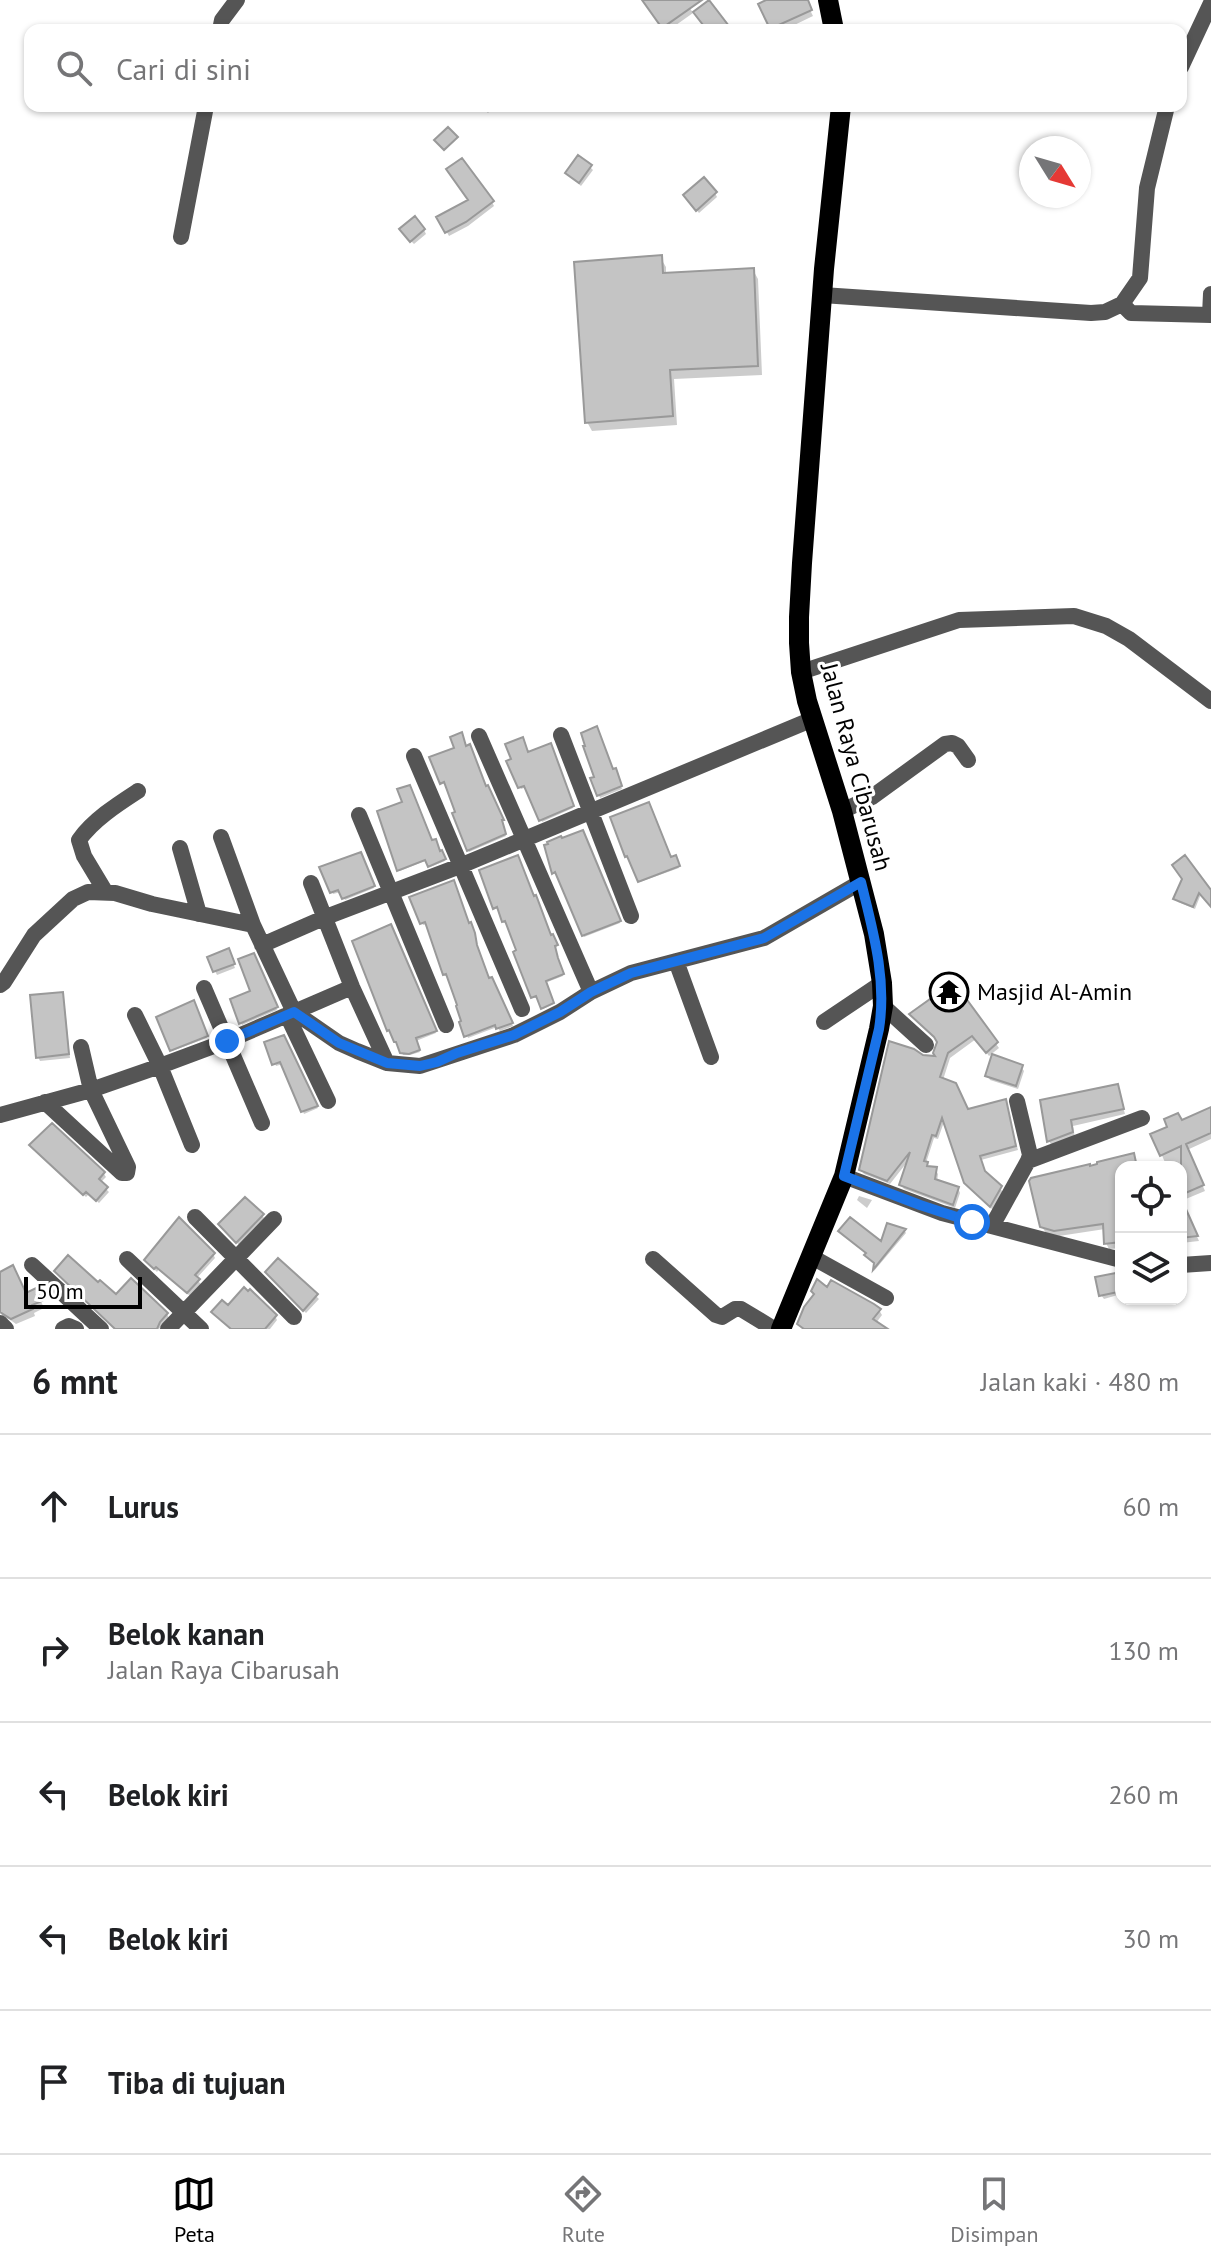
<!DOCTYPE html>
<html lang="id">
<head>
<meta charset="utf-8">
<style>
	body { margin:0; font-family:"PT Sans",sans-serif; background:#f2f2f2; color:#202124 }
	.controls { position:absolute; right:24px; bottom:24px; display:grid; overflow:hidden; border-radius:16px; box-shadow:0 2px 6px #0004 }
	.controls button { width:72px; height:72px; display:grid; place-items:center; padding:0; border:0; border-bottom:2px solid #e0e0e0; background:#fff; color:#202124; font:40px sans-serif }
	.compass { position:absolute; left:1019px; top:136px; width:72px; height:72px; border-radius:50%; background:#fff; box-shadow:0 2px 6px #0004; rotate:127deg }
	.scale { position:absolute; left:24px; bottom:20px; width:118px; box-sizing:border-box; padding-left:8px; border:4px solid #000; border-top:0; font-size:22px; line-height:28px; white-space:nowrap; color:#000; -webkit-text-stroke:6px #fff; paint-order:stroke }
	.stop { position:absolute; width:24px; height:24px; margin:-18px; border:6px solid #1a73e8; border-radius:50%; background:#fff }
	.stop.end { background:#1a73e8; border-color:#fff; box-shadow:0 2px 8px #0008 }
	.list { margin:0; padding:0; list-style:none }
	h2 { display:flex; justify-content:space-between; align-items:center; height:104px; margin:0; padding:0 32px; font-size:34px }
	h2 small { font-size:26px; font-weight:400; color:#757577 }
	.list li { display:grid; grid-template-columns:52px 1fr auto; gap:24px; align-items:center; box-sizing:border-box; height:144px; padding:0 32px; border-top:2px solid #e0e0e0 }
	.list b { display:block; font-size:30px; white-space:nowrap }
	.list p { margin:0; font-size:26px; white-space:nowrap; color:#757577 }
	.list em { font-size:26px; font-style:normal; color:#757577 }
	.icon { flex:none; width:44px; height:44px; fill:none; stroke:currentColor; stroke-width:2; stroke-linecap:round; stroke-linejoin:round }
	.map { position:relative; flex:none; width:1211px; height:1329px; overflow:hidden }
	.search { position:absolute; background:#fff; box-shadow:0 2px 6px #0004; left:24px; right:24px; top:24px; height:88px; display:flex; align-items:center; gap:20px; box-sizing:border-box; padding:0 28px; border-radius:16px; color:#757577; font-size:30px }
	.sheet { height:824px; background:#fff }
	nav { display:flex; justify-content:space-around; align-items:center; box-sizing:border-box; height:112px; border-top:2px solid #e0e0e0; background:#fff; font-size:22px; color:#757577 }
	nav a { display:grid; justify-items:center; gap:4px }
	nav .on { color:#000 }
	.map>svg:first-child { display:block }
</style>
</head>
<body>
<div class="map">
<svg width="1211" height="1329" viewBox="0 0 1211 1329">
	<rect width="100%" height="100%" fill="#fff"/>
	<path fill="#0003" d="M644,0H685L693,13L669,30H664Z
		M771,0H805L813,16L784,30H773L761,5Z
		M481,106H494L488,113Z
		M590,167L593,170L581,186L567,173Z
		M715,193L717,197L699,213L688,200Z
		M492,202L494,206L468,226L449,236L439,218Z
		M424,230L426,234L414,244L404,234Z
		M660,257L666,267V275L753,270L758,279L762,375L674,379L677,425L592,431L587,422Z
		M550,746L573,808L542,822L527,787L521,789L509,762Z
		M432,758L488,789L503,822L501,823L506,836L469,852L455,814L458,813L447,783L443,784Z
		M612,772L616,773L622,789L600,798L593,781Z
		M380,813L431,842L439,853L441,852L445,861L430,867L427,860L400,871Z
		M612,818L670,859L675,857L679,868L640,882L627,856Z
		M582,832L620,923L584,937L569,897L558,873L554,874L549,862L561,840Z
		M360,854L374,888L345,900L341,892L333,894L322,868Z
		M482,871L550,937H553L557,947L554,948L563,976L545,983L553,1004L543,1009L539,997L533,998L515,953L519,951L507,921L505,922L499,908H495Z
		M1184,880L1211,893V906L1201,894L1195,909L1178,902L1176,898Z
		M412,898L478,950L488,980L493,981L513,1026L500,1031L497,1027L468,1038L448,975L445,974L428,924L423,925Z
		M390,926L436,1033L416,1041L420,1052L410,1055H403L402,1052Z
		M230,955L235,968L217,975L215,971Z
		M253,955L277,1010L242,1025L232,1000L253,992Z
		M954,985L999,1048L989,1056L976,1039L950,1058L943,1080L968,1111L1005,1101L1018,1150L981,1160L986,1174L1003,1192L993,1210L970,1187L945,1119L938,1139L934,1138L926,1163L929,1169H935L938,1174L937,1182L958,1188L960,1193L955,1208L904,1189L901,1185L908,1161L890,1184L864,1174L861,1170L922,1057L939,1058V1042L911,1015Z
		M62,994L64,998L70,1058L40,1061L38,1057Z
		M194,1003L207,1038L172,1051L159,1018Z
		M283,1037L318,1108L304,1114L283,1064L276,1066L267,1043Z
		M1021,1067L1024,1071L1018,1089L990,1080L988,1076Z
		M1117,1086L1125,1114L1073,1126L1075,1138L1052,1146L1049,1141L1042,1102Z
		M1211,1111V1139L1187,1150L1205,1191L1181,1201L1199,1241L1181,1243V1167H1167L1153,1135Z
		M52,1126L104,1174L106,1177L100,1183L109,1192L99,1203L89,1194L86,1197L34,1148Z
		M1133,1155L1138,1167H1121V1248L1109,1249L1106,1243L1105,1229L1059,1236L1046,1233L1042,1227L1117,1161Z
		M859,1196L872,1200L867,1208L857,1200Z
		M262,1215L264,1218L239,1245L222,1228Z
		M904,1230L906,1233L874,1271L882,1245Z
		M213,1254L215,1258L196,1279L201,1284L190,1296L159,1269L157,1272L148,1263Z
		M278,1260L319,1299L306,1313L269,1276Z
		M1118,1272H1121V1294L1104,1299L1101,1295L1119,1275Z
		M0,1274L25,1295L39,1297L44,1308L34,1313L35,1316L16,1324L9,1319L4,1318L0,1312Z
		M828,1290L879,1310L882,1315L876,1323L884,1329H802L799,1324Z
		M116,1297L167,1314L169,1318L159,1329H116Z
		M228,1308L275,1316L277,1320L270,1329H231L216,1316Z"/>
	<path fill="#c4c4c4" stroke="#999" stroke-width="2" d="M642,0H702L662,28Z
		M709,0L732,30H707L693,12Z
		M766,0H808L812,10L770,29L758,4Z
		M448,127L458,137L444,150L434,140Z
		M578,155L592,165L579,183L565,173Z
		M462,158L494,201L466,222L445,233L436,217L468,200L446,169Z
		M704,177L717,192L696,211L683,195Z
		M415,216L425,229L410,242L399,229Z
		M662,255L663,273L754,268L758,366L670,370L673,416L585,423L574,262Z
		M597,726L613,769L616,768L622,786L597,796L590,778L594,777L583,746H585L581,733Z
		M462,732L466,746L470,744L486,786L488,785L504,820H502L506,834L467,851L452,813L455,812L444,782L440,784L429,757L454,748L450,737Z
		M523,737L528,752L551,743L574,806L539,821L524,786L518,788L506,761L511,759L505,744Z
		M410,785L432,840L436,839L440,851L442,850L446,859L428,867L425,860L397,871L377,811L402,802L397,789Z
		M649,802L671,857L676,855L680,866L638,882L627,856L625,857L610,817Z
		M583,830L621,921L582,936L555,872L552,874L544,845L548,844L547,842L561,836L562,838Z
		M361,852L375,886L342,899L338,890L330,893L319,867Z
		M518,855L534,896L536,895L551,935L553,934L558,945L555,946L558,958L564,974L546,981L554,1003L541,1009L536,996L531,998L513,952L516,950L505,921L502,922L497,907L493,909L479,870Z
		M1185,855L1211,890V907L1199,893L1193,907L1173,899L1182,879L1172,865Z
		M454,880L469,923L471,922L475,933L477,945L489,978L492,977L513,1023L496,1029L495,1025L464,1037L459,1022L461,1021L456,1006L457,1005L446,974L443,975L425,922L420,924L409,897Z
		M391,924L437,1031L416,1038L420,1050L409,1054L400,1053L396,1042H394L389,1030L387,1031L352,941Z
		M229,948L235,964L213,972L207,957Z
		M254,953L278,1007L239,1024L230,999L250,991L238,959Z
		M954,982L998,1042L986,1053L972,1036L948,1053L940,1077L956,1083L968,1109L1006,1099L1016,1146L980,1156L985,1171L1002,1186L990,1207L964,1183L942,1118L936,1136L932,1135L924,1161L928,1162L927,1166L937,1167L935,1179L959,1187L953,1205L899,1185L910,1152L887,1181L859,1170L889,1041L914,1049L923,1055L935,1056L933,1053L937,1042L934,1037L909,1014Z
		M63,992L69,1054L36,1058L30,995Z
		M194,1000L208,1036L170,1051L156,1017Z
		M284,1035L318,1106L301,1112L280,1062L272,1065L264,1042Z
		M992,1054L1023,1065L1016,1086L985,1076Z
		M1118,1084L1124,1109L1071,1120L1073,1132L1047,1142L1040,1100Z
		M1211,1107V1133L1186,1144L1204,1185L1181,1195V1146L1160,1156L1150,1134L1167,1127L1164,1119L1178,1113L1182,1120Z
		M52,1123L105,1172L99,1179L108,1187L96,1201L86,1192L83,1195L29,1145Z
		M1134,1153L1137,1167H1121V1189L1118,1190L1121,1242L1104,1244L1103,1224L1054,1231L1040,1227L1029,1181L1031,1178L1090,1164V1166L1097,1164V1162Z
		M245,1197L264,1214L236,1243L218,1224Z
		M1181,1198L1198,1236L1181,1238Z
		M179,1217L215,1253L195,1275L200,1279L187,1293L156,1267L154,1269L144,1260Z
		M850,1217L881,1241L887,1223L906,1229L873,1270L874,1263L864,1255L866,1253L838,1231Z
		M68,1255L98,1282L100,1280L116,1294L131,1278L168,1313L160,1322L157,1329H115L54,1271Z
		M278,1258L318,1294L303,1311L265,1272Z
		M13,1265L26,1293L36,1288L42,1301L32,1305L33,1309L11,1319L0,1312V1272Z
		M1121,1272V1289H1118V1292L1099,1296L1095,1277Z
		M817,1279L827,1287L831,1280L874,1304L881,1309L873,1319L888,1329H804L797,1324L804,1307L814,1294L811,1291Z
		M244,1287L248,1291L250,1289L277,1315L265,1329H231L211,1312L222,1300L228,1305Z"/>
	<g fill="none" stroke-linecap="round" stroke-linejoin="round">
		<path stroke="#555" stroke-width="16" d="M220,30L222,20L237,0
			M1181,67L1211,3
			M181,237L206,106
			M822,295L1091,313L1105,312L1122,304L1140,278L1147,188L1167,106
			M1122,304L1131,313L1211,315
			M1210,315L1211,294
			M801,672L959,620L1074,616L1106,626L1129,639L1211,701
			M561,735L631,916
			M479,736L591,992
			M414,756L522,1009
			M842,811L872,797L945,744L952,743L958,746L968,760
			M359,815L446,1025
			M221,837L253,925L294,1012L339,1043L357,1051L387,1063L420,1066L514,1035L560,1012L591,992L631,973L764,938L861,882
			M180,848L199,914
			M311,883L352,987L387,1063
			M105,891L84,856L79,840C93,820 118,804 138,791
			M262,945L326,917L460,866L813,719
			M676,961L711,1057
			M0,985L4,982L34,935L73,899L88,892L115,893L152,904L253,925
			M204,988L262,1123
			M883,1006L926,1045
			M135,1015L160,1066L227,1041L352,987
			M287,1015L328,1101
			M824,1022L882,983
			M45,1102L122,1173H127L128,1167L91,1090L81,1047
			M0,1115L91,1090L160,1066L192,1145
			M1028,1161L1142,1118
			M844,1176L942,1213L1121,1260
			M195,1217L294,1317
			M992,1226L1028,1161L1030,1155L1017,1101
			M812,1257L886,1298
			M127,1259L201,1329
			M653,1259L716,1315L722,1317L735,1309H741L774,1329
			M32,1265L101,1329
			M1181,1265L1211,1263
			M0,1323L6,1329
			M63,1329L69,1326L76,1329
			M168,1329L274,1219"/>
		<path stroke="#000" stroke-width="20" d="M828,0L834,30
			M781,1329L844,1176L879,1029L883,1006L882,983L874,934L842,811L807,701L801,672L799,643V617L802,563L824,269L841,106"/>
	</g>
	<g fill="none" stroke-linecap="round" stroke-linejoin="round">
		<path stroke="#1a73e8" stroke-width="10" d="M227,1041L294,1012L339,1043L387,1063L420,1066L437,1062L457,1053L514,1035L560,1012L591,992L631,973L764,938L861,882C873,931 887,979 879,1029L844,1176L920,1205L972,1222"/>
	</g>
	<defs>
		<symbol id="temple-ring" viewBox="-11 -11 22 22"><circle r="9.5" fill="#fff" stroke="#000" stroke-width="1.5"/><path d="M0-6L5-2H3V0L6.5 2.5H4V6H1.5V3h-3V6H-4V2.5H-6.5L-3 0V-2H-5Z" fill="#000"/></symbol>
	</defs>
	<g fill-rule="evenodd">
		<use href="#temple-ring" x="927" y="970" width="44" height="44"/>
	</g>
	<g text-anchor="middle" stroke-width="6" stroke-linejoin="round" paint-order="stroke">
		<g font-size="24" fill="#000" stroke="#fff">
			<text transform="translate(856 767) rotate(75)" y="8">Jalan Raya Cibarusah</text>
		</g>
		<g font-size="24" fill="#000" stroke="#fff" text-anchor="start">
			<text x="977" y="1000">Masjid Al-Amin</text>
		</g>
	</g>
</svg>
<div class="controls">
<button><svg class="icon" aria-label="locate" viewBox="0 0 24 24"><circle cx="12" cy="12" r="6"/><path d="M12 2v4M12 18v4M2 12h4M18 12h4"/></svg></button>
<button><svg class="icon" aria-label="layers" viewBox="0 0 24 24"><path d="M12 4l9 5-9 5-9-5zM3 14l9 5 9-5"/></svg></button>
</div>
<svg class="compass" viewBox="-18 -18 36 36"><path d="M0-13l5 13h-10z" fill="#e53935"/><path d="M0 13l5-13h-10z" fill="#757577"/></svg>
<div class="scale">50 m</div>
<div class="stop" style="left:972px;top:1222px"></div>
<div class="stop end" style="left:227px;top:1041px"></div>
<div class="search"><svg class="icon" aria-label="search" viewBox="0 0 24 24"><circle cx="10" cy="10" r="6"/><path d="M15 15l6 6"/></svg>Cari di sini</div>
</div>
<section class="sheet">
<h2>6 mnt<small>Jalan kaki · 480 m</small></h2>
<ul class="list">
<li><svg class="icon" aria-label="ahead" viewBox="0 0 24 24"><path d="M12 20V5M6 11l6-6 6 6"/></svg><div><b>Lurus</b></div><em>60 m</em></li>
<li><svg class="icon" aria-label="right" viewBox="0 0 24 24"><path d="M7 20v-9h11M14 6l5 5-5 5"/></svg><div><b>Belok kanan</b><p>Jalan Raya Cibarusah</p></div><em>130 m</em></li>
<li><svg class="icon" aria-label="left" viewBox="0 0 24 24"><path d="M17 20v-9H6M10 6l-5 5 5 5"/></svg><div><b>Belok kiri</b></div><em>260 m</em></li>
<li><svg class="icon" aria-label="left" viewBox="0 0 24 24"><path d="M17 20v-9H6M10 6l-5 5 5 5"/></svg><div><b>Belok kiri</b></div><em>30 m</em></li>
<li><svg class="icon" aria-label="arrive" viewBox="0 0 24 24"><path d="M6 21V4h12l-3 4 3 4H6"/></svg><div><b>Tiba di tujuan</b></div></li>
</ul>
</section>
<nav>
<a class="on"><svg class="icon" aria-label="map" viewBox="0 0 24 24"><path d="M3 6l6-2 6 2 6-2v14l-6 2-6-2-6 2zM9 4v14M15 6v14"/></svg>Peta</a>
<a><svg class="icon" aria-label="directions" viewBox="0 0 24 24"><path d="M12 3l9 9-9 9-9-9zM9 14v-3h6M13 9l2 2-2 2"/></svg>Rute</a>
<a><svg class="icon" aria-label="saved" viewBox="0 0 24 24"><path d="M7 4h10v16l-5-4-5 4z"/></svg>Disimpan</a>
</nav>
</body>
</html>
